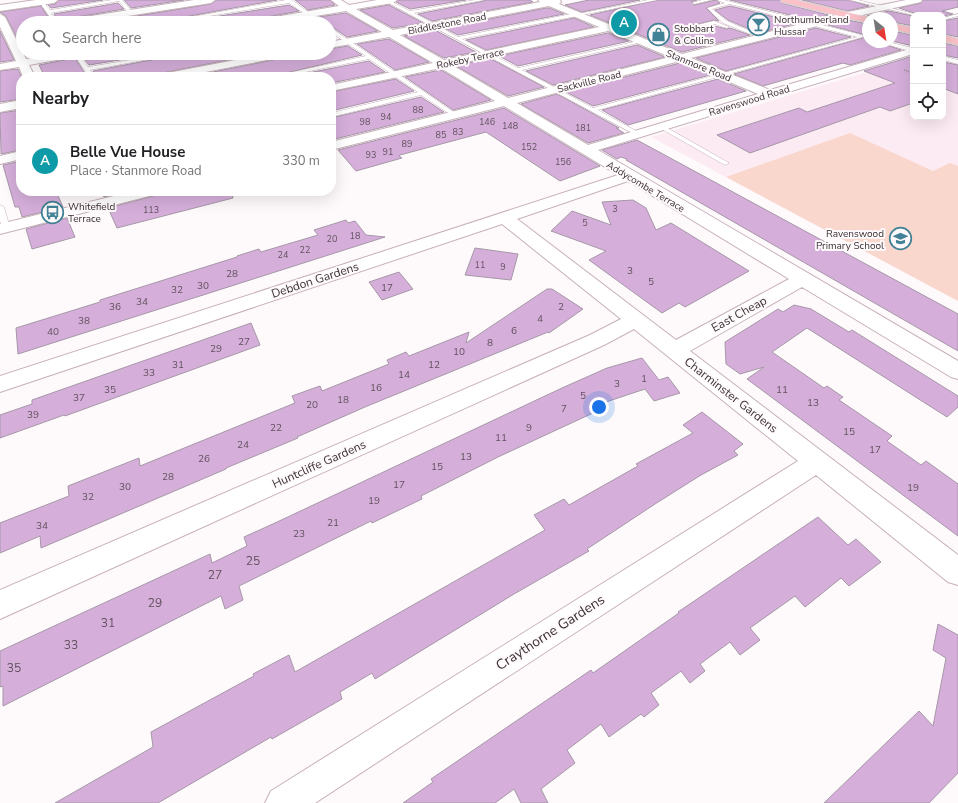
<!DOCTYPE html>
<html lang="en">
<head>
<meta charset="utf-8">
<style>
	body { margin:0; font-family:"Nunito Sans",sans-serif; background:#f2f2f2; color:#202124 }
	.controls { position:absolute; right:12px; top:12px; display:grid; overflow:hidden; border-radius:8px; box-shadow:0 4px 16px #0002 }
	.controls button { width:36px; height:36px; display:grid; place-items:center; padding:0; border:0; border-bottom:1px solid #e0e0e0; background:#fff; color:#202124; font:20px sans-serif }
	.compass { position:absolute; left:862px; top:12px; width:36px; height:36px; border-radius:50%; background:#fff; box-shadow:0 4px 16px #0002; rotate:150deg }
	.you { position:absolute; left:599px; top:407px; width:14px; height:14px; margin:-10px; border:3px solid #fff; border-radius:50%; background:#1a73e8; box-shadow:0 0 0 6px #1a73e833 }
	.badge { display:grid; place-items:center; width:26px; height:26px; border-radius:50%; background:#d93025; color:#fff; font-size:13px; font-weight:700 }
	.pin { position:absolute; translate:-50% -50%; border:2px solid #fff; box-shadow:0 1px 4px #0006 }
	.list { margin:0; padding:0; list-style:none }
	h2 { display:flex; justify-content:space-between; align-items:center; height:52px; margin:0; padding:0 16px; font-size:17px }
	h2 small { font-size:13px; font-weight:400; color:#757577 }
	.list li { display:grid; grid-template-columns:26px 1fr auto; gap:12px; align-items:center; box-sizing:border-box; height:72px; padding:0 16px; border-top:1px solid #e0e0e0 }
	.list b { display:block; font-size:15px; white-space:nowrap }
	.list p { margin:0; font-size:13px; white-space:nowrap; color:#757577 }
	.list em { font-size:13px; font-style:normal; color:#757577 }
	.icon { flex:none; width:22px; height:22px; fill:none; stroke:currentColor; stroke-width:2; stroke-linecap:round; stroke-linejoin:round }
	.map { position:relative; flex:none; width:958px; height:803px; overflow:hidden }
	.search { position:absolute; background:#fff; box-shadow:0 4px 16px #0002; left:16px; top:16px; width:320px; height:44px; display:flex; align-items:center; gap:10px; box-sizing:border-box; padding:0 14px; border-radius:22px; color:#757577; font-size:15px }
	.panel { position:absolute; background:#fff; box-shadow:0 4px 16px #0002; left:16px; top:72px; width:320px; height:124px; border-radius:16px }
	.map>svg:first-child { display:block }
</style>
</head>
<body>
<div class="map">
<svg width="958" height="803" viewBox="0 0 958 803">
	<rect width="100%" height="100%" fill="#fef9fb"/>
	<path fill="#fdebf4" d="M724,3L801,23L752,35L686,9H697Z
		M913,58V117H943V60L958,64V301L651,137Z"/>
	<path fill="#f9d7cc" d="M850,133L933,171L950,163L958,166V301L726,177Z"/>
	<path fill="#d5afda" stroke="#a697a8" d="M59,0H103L51,8L48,5L55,4Z
		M124,0H184L131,8Z
		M216,0H277L157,22L156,23H93L211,4Z
		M295,0H330L335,5L308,10Z
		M398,0H466L410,9L396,2Z
		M485,0H530L533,2L432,21L418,14L484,1Z
		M589,0H640L582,12L565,5Z
		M658,0H697L691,2L694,5L716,0L720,3L706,8L719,21L714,20L685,27L684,29L687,30L714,26L727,29L730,28L750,35L682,52L590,15Z
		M730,0H780L782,3L829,15L810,20Z
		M802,0H849L869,6L847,11Z
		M923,0H958V7L942,11L953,14L943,16V15H920L899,8L921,3Z
		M118,3L124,9L65,19L59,22L54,14Z
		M289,5L299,11L257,19L251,23H176Z
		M389,5L423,23L393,28L360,10Z
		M41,6L52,23H23V35L21,31V46L6,16L0,12Z
		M730,6L798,23L759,33L728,20L715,10Z
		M546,8H549L564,14L458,35L444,28Z
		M889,11L913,16V26L892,22V18H872L867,16Z
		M346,13L378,31L347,37L332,27L329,26V23H324L318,17Z
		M574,18L594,27L486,50L466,40Z
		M958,18V37L943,34V21Z
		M848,20L868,24V42H878L901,50L850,65L843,63L763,86L734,74L863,38L864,36L862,34L828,25Z
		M816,28L851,37L726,71L696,58Z
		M435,30L476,52L444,58L404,36Z
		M0,31L14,60L0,62Z
		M892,31L913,35V46L892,41Z
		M608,33L629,41L518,66L499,56Z
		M389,39L429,62L395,70L357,44Z
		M943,43L958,46V58L943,55Z
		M637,45L665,57L553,85L526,71Z
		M348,46L362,55L269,77H188L288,57L294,53H329V49Z
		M85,53H162L89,65L82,56Z
		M184,53H263L162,73L157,74L154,77H96L93,71L183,54Z
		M913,56V103L890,111L880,107L750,153L717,135L799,108L807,112L895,83L864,71Z
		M75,58L87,77H45L39,65Z
		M489,58L544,87L508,96L456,66Z
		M369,61L385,72L331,83V77H288Z
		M943,62L958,65V94L945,89L943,90Z
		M680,63L710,75L593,106L566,92Z
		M18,69L21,76V99L0,102V71Z
		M441,70L491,100L453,110L405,77Z
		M396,79L414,91L331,111V92Z
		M718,79L746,91L628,125L602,110Z
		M557,94L619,128H616L624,133L588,143L521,104Z
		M421,97L444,112L331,140V118Z
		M504,108L600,166L560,181L486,132L400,155L399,156L402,158L356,171L338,150Z
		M21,110V150L1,154L0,113Z
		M637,140L958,314V351L626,160L627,159L621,157L617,159L602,150Z
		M21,161V191H56L63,207L22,217L19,207H15L3,165Z
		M101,191H128L104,197Z
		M162,191H232L233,198L117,228L108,208L157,195Z
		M633,200L646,208L656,230L671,223L749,271L685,307L679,303L662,313L589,260L606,251L551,231L572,211L611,225L602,202Z
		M67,218L75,237L32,249L26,229Z
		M346,220L348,223L355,221L366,235L385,237L18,354L16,328L100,302V300L237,257V256L259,249L261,252L318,235L314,230Z
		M475,248L518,254L511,280L465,275Z
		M399,272L413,289L382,300L369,282Z
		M547,289H552L583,309L549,333L548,332L365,407L297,437L298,438L226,468V469L41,548L40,536L0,553V523L69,496L68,486L139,458L140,466L295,403L292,396L320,386L322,391L389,364L387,360L406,352L409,356L469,332L466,343Z
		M794,305L811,309L849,332L852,330L958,396V407L947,417L807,328L772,352L824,388L827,386L843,397L839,400L892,436L887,441L921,465L926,461L958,484V536L747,379L764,367L740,374L726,364L725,342L778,309L783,312Z
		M251,323L260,345L65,416L64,415L0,438V415L32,404V400Z
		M642,358L659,380L668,377L680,393L654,401L645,389L603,403L606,407L498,457L421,496L422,499L372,523L371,521L239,586L243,600L225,609L221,596L3,706V686L0,687V651L210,554L212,563L247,546L244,537L275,523L562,388L607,368Z
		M702,412L743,444L734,451L738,455L701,475L655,504L587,549L589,551L514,594L375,679L372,673L340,692L342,699L272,739L271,737L158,803H55L153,747L151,732L254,676L253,674L289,655L295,672L545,530L534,515L564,499L569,505L638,466L636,464L693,433L683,425Z
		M818,517L848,545L856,539L881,562L849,586L841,578L805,607L795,596L750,628L760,640L740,655L730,642L700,664L705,671L690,683L681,671L651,693L659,705L644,717L641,714L609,737L601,724L567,750L575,763L541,789L548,803H521L514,789L495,803H403L433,782L431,779L591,670L593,673L679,613L678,612Z
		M938,624L958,635V773L929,803H824L919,711L933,726L946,658L933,650Z"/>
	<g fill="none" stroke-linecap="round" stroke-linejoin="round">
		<defs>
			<path id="service" d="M38,0H42L50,10L112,0H122L133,13L129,14L119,1L51,13L58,23H54Z
				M286,0H292L323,23H318L289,3L167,23H157Z
				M383,0H388L410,11L475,0H484L414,13L458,37L576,13L578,14L648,0H657L462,39L518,68L642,40V42L522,70L593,108L857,37L730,4L712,9L727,21L764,37L760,38L723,23L707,8L725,3L717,0H724L862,35L863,37L598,110L638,132V134L636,135Z
				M702,0H711L694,4L692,3Z
				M850,0H858L919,15H913Z
				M958,14V16L943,20V18Z
				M714,21L729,27L727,28L714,24L687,29L685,28Z
				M329,28H331L458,115L453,116L421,95L331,117V113L418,92L369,59L281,77H270L366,56L329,31Z
				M879,42H888L913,48V52Z
				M73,53H79L88,67L171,53H183L90,70L95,77H89Z
				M943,56L958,60V64L943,60Z
				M658,125H662L729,163L725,165L723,164L658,127Z
				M0,205L4,207L10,228L9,230H6L2,228L0,221Z"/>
			<path id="minor" d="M36,0H58L54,3L0,11V5Z
				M194,0H215L211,3L83,23H60L65,20Z
				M331,0H341L349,5L377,0H397L393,3L356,9L393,30L540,2L538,0H560L561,2L559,4L682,54L848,12L906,0H922L921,2L849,18L691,58L770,90L913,48V54L598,150L958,361V379L951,377L802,287L690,351L958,555V585L948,582L816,475L315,803H265L271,791L798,461L634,329L604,345L0,619V590L590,335L621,319L502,224L0,392V376L618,175L504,106L331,150V142L495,101L441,68L331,91V85L433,63L389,37L329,48V42L382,32L346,11L274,23H252L257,20L339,6ZM549,6L599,27L444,60L400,35ZM608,31L670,57L508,98L452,65ZM680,61L758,94L588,145L517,103ZM628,181L789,279L676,340L517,219Z
				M0,14L5,17L26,59L61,53H84L79,56L29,65L35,77H23L19,67L0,70V64L16,61L0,27Z
				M271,53H293L288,56L180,77H156L158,75L162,74Z
				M21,100V108L0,112V104Z
				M21,151V159L0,164V156Z
				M134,191H160L157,194L0,234V224Z"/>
			<path id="primary" d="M781,0H796L871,18H868V23L782,2Z
				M892,23L913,28V34L892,29Z
				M943,35L958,39V45L943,41Z"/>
		</defs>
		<use href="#service" stroke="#c7b1bb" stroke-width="1"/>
		<use href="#minor" stroke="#c7b1bb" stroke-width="2"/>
		<use href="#primary" stroke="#d8d6d7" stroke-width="2"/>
		<path stroke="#958e91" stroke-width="1.5" stroke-dasharray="1 1" stroke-linecap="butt" d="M904,70L913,73"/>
		<use href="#service" fill="#fff" fill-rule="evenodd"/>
		<use href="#minor" fill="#fff" fill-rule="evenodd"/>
		<use href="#primary" fill="#fac1c8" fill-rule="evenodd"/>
	</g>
	<defs>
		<symbol id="bar-ring" viewBox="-11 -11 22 22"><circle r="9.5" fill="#fef9fb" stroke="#428296" stroke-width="1.5"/><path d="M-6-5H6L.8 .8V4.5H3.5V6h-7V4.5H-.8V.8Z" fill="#428296"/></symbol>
		<symbol id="shop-ring" viewBox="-11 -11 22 22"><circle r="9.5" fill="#fef9fb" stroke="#428296" stroke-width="1.5"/><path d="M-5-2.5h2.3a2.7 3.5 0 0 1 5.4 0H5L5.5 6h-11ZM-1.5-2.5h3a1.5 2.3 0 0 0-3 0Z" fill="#428296"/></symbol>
		<symbol id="bus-ring" viewBox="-11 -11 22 22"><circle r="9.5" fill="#fef9fb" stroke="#428296" stroke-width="1.5"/><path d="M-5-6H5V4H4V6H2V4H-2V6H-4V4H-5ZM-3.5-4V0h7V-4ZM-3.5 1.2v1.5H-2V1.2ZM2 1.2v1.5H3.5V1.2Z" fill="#428296"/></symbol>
		<symbol id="school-ring" viewBox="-11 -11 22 22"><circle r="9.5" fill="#fef9fb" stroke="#428296" stroke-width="1.5"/><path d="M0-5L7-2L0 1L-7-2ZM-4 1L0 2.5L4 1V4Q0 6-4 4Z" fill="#428296"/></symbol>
	</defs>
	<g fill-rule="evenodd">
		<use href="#bar-ring" x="746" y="12" width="25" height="25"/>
		<use href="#shop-ring" x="646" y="22" width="25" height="25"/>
		<use href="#bus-ring" x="40" y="200" width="25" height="25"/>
		<use href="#school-ring" x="888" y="226" width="25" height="25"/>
	</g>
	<g text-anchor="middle" stroke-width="4" stroke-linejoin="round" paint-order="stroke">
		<g font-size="9" fill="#62515f">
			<text x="418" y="113">88</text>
			<text x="386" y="120">94</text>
			<text x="365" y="125">98</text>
			<text x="487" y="125">146</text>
			<text x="510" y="129">148</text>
			<text x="583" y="131">181</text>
			<text x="458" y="135">83</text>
			<text x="441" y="138">85</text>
			<text x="407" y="147">89</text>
			<text x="529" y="150">152</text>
			<text x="388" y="155">91</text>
			<text x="371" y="158">93</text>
			<text x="563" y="165">156</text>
			<text x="615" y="212">3</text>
			<text x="151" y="213">113</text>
			<text x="585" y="226">5</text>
			<text x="355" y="239">18</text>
			<text x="332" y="242">20</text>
			<text x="305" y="253">22</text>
			<text x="283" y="258">24</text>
			<text x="480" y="268">11</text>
			<text x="503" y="270">9</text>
		</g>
		<g font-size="10" fill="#3b3236" stroke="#fef9fb" text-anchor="start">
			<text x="774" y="23">Northumberland<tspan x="774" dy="12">Hussar</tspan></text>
			<text x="674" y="32">Stobbart<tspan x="674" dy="12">&amp; Collins</tspan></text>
			<text x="68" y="210">Whitefield<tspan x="68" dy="12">Terrace</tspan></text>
			<text x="884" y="237" text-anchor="end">Ravenswood<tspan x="884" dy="12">Primary School</tspan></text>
		</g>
		<g font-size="10" fill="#3b3236" stroke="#fef9fb">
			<text transform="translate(447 23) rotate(-11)" y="4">Biddlestone Road</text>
			<text transform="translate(470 58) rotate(-12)" y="4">Rokeby Terrace</text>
			<text transform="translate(699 65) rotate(22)" y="4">Stanmore Road</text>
			<text transform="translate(589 81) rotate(-14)" y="4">Sackville Road</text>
			<text transform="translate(749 100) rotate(-17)" y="4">Ravenswood Road</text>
			<text transform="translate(646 186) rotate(31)" y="4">Addycombe Terrace</text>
		</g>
		<g font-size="10" fill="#62515f">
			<text x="630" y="274">3</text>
			<text x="232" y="277">28</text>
			<text x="651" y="285">5</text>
			<text x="203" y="289">30</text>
			<text x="387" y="291">17</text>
			<text x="177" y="293">32</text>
			<text x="142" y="305">34</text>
			<text x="115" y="310">36</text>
			<text x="561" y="310">2</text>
			<text x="540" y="322">4</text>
			<text x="84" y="324">38</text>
			<text x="514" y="334">6</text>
			<text x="53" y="335">40</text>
			<text x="244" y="345">27</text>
			<text x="490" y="346">8</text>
			<text x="216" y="352">29</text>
			<text x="459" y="355">10</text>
			<text x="178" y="368">31</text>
			<text x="434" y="368">12</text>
			<text x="149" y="376">33</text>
			<text x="404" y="378">14</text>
			<text x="644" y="382">1</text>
			<text x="617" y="387">3</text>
			<text x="376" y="391">16</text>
			<text x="110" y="393">35</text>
			<text x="782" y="393">11</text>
			<text x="583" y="399">5</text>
			<text x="79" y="401">37</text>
			<text x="343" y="403">18</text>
			<text x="813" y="406">13</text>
			<text x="312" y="408">20</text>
			<text x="564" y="412">7</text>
			<text x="33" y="418">39</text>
			<text x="276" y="431">22</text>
			<text x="529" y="431">9</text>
			<text x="849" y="435">15</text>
			<text x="501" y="441">11</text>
			<text x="243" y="448">24</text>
			<text x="875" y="453">17</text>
			<text x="466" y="460">13</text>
			<text x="204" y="462">26</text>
			<text x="437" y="470">15</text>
			<text x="168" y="480">28</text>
			<text x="399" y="488">17</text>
			<text x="125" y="490">30</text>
			<text x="913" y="491">19</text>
			<text x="88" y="500">32</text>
			<text x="374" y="504">19</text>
			<text x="333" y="526">21</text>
			<text x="42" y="529">34</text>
			<text x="299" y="537">23</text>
		</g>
		<g font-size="12" fill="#3b3236" stroke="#fef9fb">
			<text transform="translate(315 280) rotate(-18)" y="4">Debdon Gardens</text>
			<text transform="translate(739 314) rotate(-29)" y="4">East Cheap</text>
			<text transform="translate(731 395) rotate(38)" y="4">Charminster Gardens</text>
			<text transform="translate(319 464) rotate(-24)" y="4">Huntcliffe Gardens</text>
		</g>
		<g font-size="12" fill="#62515f">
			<text x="253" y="565">25</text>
			<text x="215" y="579">27</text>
			<text x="155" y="607">29</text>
			<text x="108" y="627">31</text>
			<text x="71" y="649">33</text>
			<text x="14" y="672">35</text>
		</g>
		<g font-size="14" fill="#3b3236" stroke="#fef9fb">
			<text transform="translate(550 632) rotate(-33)" y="5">Craythorne Gardens</text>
		</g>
	</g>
</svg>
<div class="controls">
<button>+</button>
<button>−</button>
<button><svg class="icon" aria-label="locate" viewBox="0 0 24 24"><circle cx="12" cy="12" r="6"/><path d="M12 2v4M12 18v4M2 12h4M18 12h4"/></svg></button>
</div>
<svg class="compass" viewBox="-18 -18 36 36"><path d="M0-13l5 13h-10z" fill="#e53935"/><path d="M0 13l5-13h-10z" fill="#757577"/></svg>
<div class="you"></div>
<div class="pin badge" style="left:624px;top:23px;background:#0f9aa8">A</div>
<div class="search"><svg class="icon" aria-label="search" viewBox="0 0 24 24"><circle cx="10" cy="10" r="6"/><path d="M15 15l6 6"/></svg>Search here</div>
<section class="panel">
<h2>Nearby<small></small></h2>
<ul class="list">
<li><span class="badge" style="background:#0f9aa8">A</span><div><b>Belle Vue House</b><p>Place · Stanmore Road</p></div><em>330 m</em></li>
</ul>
</section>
</div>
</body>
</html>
